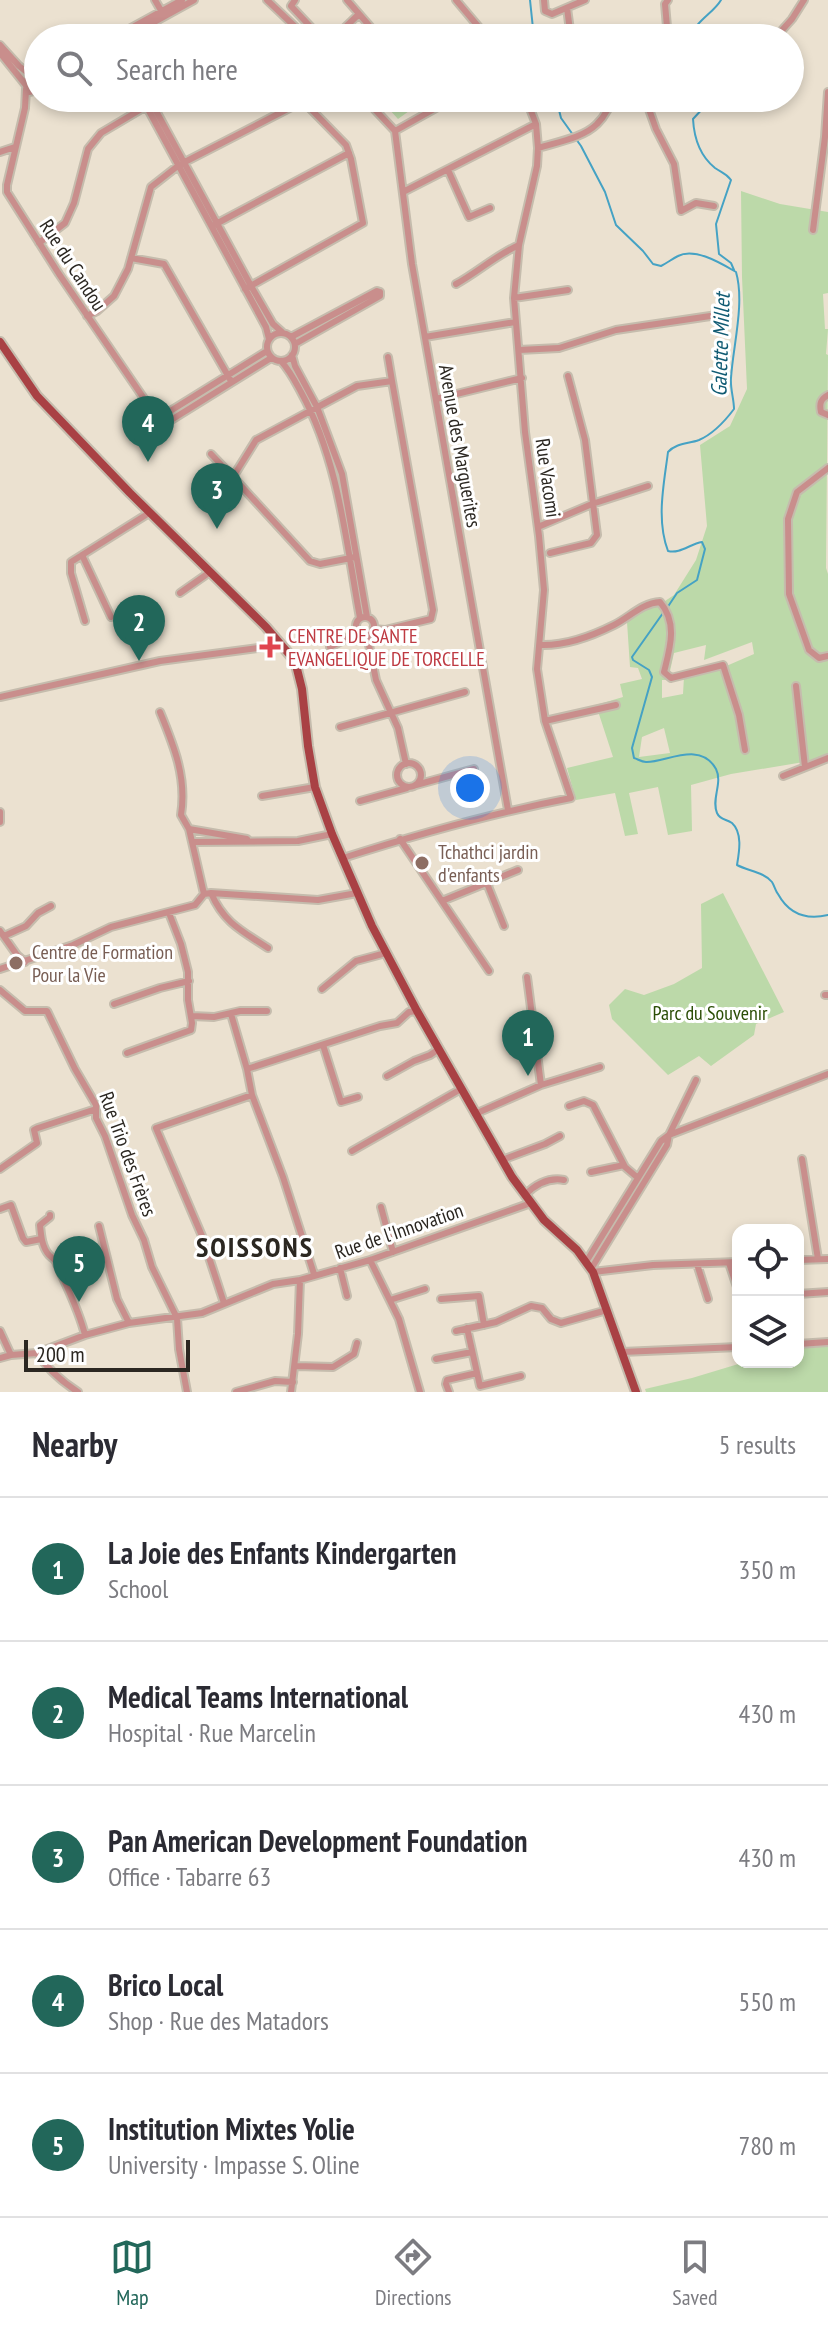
<!DOCTYPE html>
<html lang="en">
<head>
<meta charset="utf-8">
<style>
	body { margin:0; font-family:"PT Sans Narrow",sans-serif; background:#f7f7f7; color:#2b2b33 }
	.controls { position:absolute; right:24px; bottom:24px; display:grid; overflow:hidden; border-radius:16px; box-shadow:0 4px 12px #0003 }
	.controls button { width:72px; height:72px; display:grid; place-items:center; padding:0; border:0; border-bottom:2px solid #e1e1e2; background:#fff; color:#2b2b33; font:40px sans-serif }
	.scale { position:absolute; left:24px; bottom:20px; width:166px; box-sizing:border-box; padding-left:8px; border:4px solid #2b2721; border-top:0; font-size:22px; line-height:28px; white-space:nowrap; color:#2b2721; -webkit-text-stroke:6px #fff; paint-order:stroke }
	.you { position:absolute; left:470px; top:788px; width:28px; height:28px; margin:-20px; border:6px solid #fff; border-radius:50%; background:#1a73e8; box-shadow:0 0 0 12px #1a73e833 }
	.badge { display:grid; place-items:center; width:52px; height:52px; border-radius:50%; background:#22675a; color:#fff; font-size:26px; font-weight:700 }
	.pin { position:absolute; translate:-50% -66px; filter:drop-shadow(0 2px 4px #0008) }
	.pin::after { content:''; position:absolute; top:42px; width:28px; height:24px; background:inherit; clip-path:polygon(0 0,100% 0,50% 100%) }
	.list { margin:0; padding:0; list-style:none }
	h2 { display:flex; justify-content:space-between; align-items:center; height:104px; margin:0; padding:0 32px; font-size:34px }
	h2 small { font-size:26px; font-weight:400; color:#7c7c81 }
	.list li { display:grid; grid-template-columns:52px 1fr auto; gap:24px; align-items:center; box-sizing:border-box; height:144px; padding:0 32px; border-top:2px solid #e1e1e2 }
	.list b { display:block; font-size:30px; white-space:nowrap }
	.list p { margin:0; font-size:26px; white-space:nowrap; color:#7c7c81 }
	.list em { font-size:26px; font-style:normal; color:#7c7c81 }
	.icon { flex:none; width:44px; height:44px; fill:none; stroke:currentColor; stroke-width:2; stroke-linecap:round; stroke-linejoin:round }
	.map { position:relative; flex:none; width:828px; height:1392px; overflow:hidden }
	.search { position:absolute; background:#fff; box-shadow:0 4px 12px #0003; left:24px; right:24px; top:24px; height:88px; display:flex; align-items:center; gap:20px; box-sizing:border-box; padding:0 28px; border-radius:44px; color:#7c7c81; font-size:30px }
	.sheet { height:824px; background:#fff }
	nav { display:flex; justify-content:space-around; align-items:center; box-sizing:border-box; height:112px; border-top:2px solid #e1e1e2; background:#fff; font-size:22px; color:#7c7c81 }
	nav a { display:grid; justify-items:center; gap:4px }
	nav .on { color:#22675a }
	.map>svg:first-child { display:block }
</style>
</head>
<body>
<div class="map">
<svg width="828" height="1392" viewBox="0 0 828 1392">
	<rect width="100%" height="100%" fill="#ebe1d0"/>
	<path fill="#bcd9a9" fill-rule="evenodd" d="M379,98H427L398,119Z
		M741,191L780,204L828,212V293L823,294L825,329H828L826,354L828,355L826,568L828,574V758L731,774L691,785L692,831L668,835L658,787L629,793L638,834L625,836L615,793L576,800L567,768L613,757L596,705L623,697L620,684L642,679L638,668L630,667L627,622L646,608L659,605L674,595L696,560L707,526L700,445L730,426L747,389L742,277ZM752,642L754,654L724,667L684,677L683,694L662,698V680H668L674,653L706,645L704,660ZM664,728L670,753L639,757L642,737Z
		M723,893L784,1012L756,1024L754,1035L711,1066L699,1056L668,1075L612,1019L609,1005L625,989L644,995L674,984L702,968L701,904Z
		M828,1345V1392H646L645,1389L692,1378L745,1362H798V1346Z"/>
	<g fill="none" stroke-linecap="round" stroke-linejoin="round">
		<path stroke="#45a2c4" stroke-width="2" d="M530,0L534,38
			M692,38C693,22 713,14 721,0
			M556,98L561,118L581,146L605,192L616,225L643,251L653,264L661,266C667,263 672,259 678,256C695,247 722,264 736,272C745,303 733,346 731,378C730,388 734,399 734,409C725,421 713,434 699,440C688,444 676,443 668,452C664,484 656,519 668,551C680,554 690,544 702,542L705,549L697,580L677,593L667,608
			M708,98L705,106L693,119C694,137 700,156 715,168C722,173 726,173 731,180L716,224L719,254L731,263L734,270
			M663,613L632,657L633,660L649,670L652,677L632,748L634,758C638,759 641,762 646,762C665,763 700,740 716,769C723,783 711,799 717,813C720,820 726,819 732,823C743,833 739,853 737,865C748,871 764,872 772,882C774,885 776,892 778,894C789,914 807,920 828,915"/>
		<defs>
			<path id="minor" d="M155,0L163,14
				M267,0L307,38
				M295,0L291,6L321,38
				M347,0L380,38
				M456,0L488,38
				M544,0L545,11L552,14L585,0
				M668,0L665,4L668,38
				M567,8L571,38
				M113,38L182,0
				M125,38L194,0
				M334,38L359,14
				M775,38L792,19L804,0
				M0,45L19,66L33,77
				M0,53L25,84
				M38,79L29,77L25,84L29,92L38,90
				M26,89L25,108L7,185V192L59,274L162,425
				M142,98L266,327L269,339
				M149,98L251,286L273,324L282,332
				M364,98L395,131L412,264L508,810
				M645,98L656,129L674,164L681,211L696,203L714,206
				M762,98L764,102
				M395,131L454,98
				M538,148C557,142 583,138 597,124C611,111 603,106 623,98
				M0,152L15,147
				M448,170L469,217L490,208
				M403,192L536,124
				M214,225L349,153
				M813,230L825,137L828,92
				M39,243L65,223L74,203L88,149L101,133L160,98
				M131,258L164,264L231,381
				M456,284C478,272 496,255 519,245
				M245,289L363,223L351,159L346,145L300,98
				M514,298L568,290
				M87,316L97,311L114,296L128,269L151,187L179,165L303,101
				M267 347a14 14 0 1 1 28 0a14 14 0 1 1-28 0Z
				M291,337L377,291L380,292
				M425,337L515,322
				M295,344L380,296V292
				M519,350L559,348L616,330L717,315
				M292,355L295,366L317,407L342,474L367,617
				M388,357L392,381
				M281,361C290,371 295,381 301,392C339,461 346,542 360,618
				M828,395C821,399 819,403 821,412L828,415
				M436,399L522,378
				M141,433L143,428L267,351
				M135,437L141,433L147,435L271,358
				M211,454L233,477
				M828,468L797,492L788,519L789,594L809,650L819,658L828,656
				M538,527L592,504L648,486
				M550,553L591,543L597,535L585,440L568,376
				M82,555L111,617
				M356,557L320,564L310,561L233,477L256,440L357,386L392,381L433,610L431,619L385,630L373,629
				M180,593L210,572
				M356 626a9 9 0 1 1 18 0a9 9 0 1 1-18 0Z
				M85,621L71,573V562L149,513
				M367,635L376,680L398,728L406,764
				M540,645C564,646 592,636 614,625C630,617 642,603 660,602C678,623 670,648 664,672L671,678L723,665L739,715L745,750
				M330,647L359,632
				M796,686L805,767
				M0,697L160,661L281,645
				M160,712C174,746 187,778 181,815L189,829L204,894
				M545,721L616,705
				M340,727L465,692
				M397 775a12 12 0 1 1 24 0a12 12 0 1 1-24 0Z
				M783,776L828,758
				M416,785L474,769
				M262,796L315,787
				M360,801L407,788
				M0,812V822
				M189,829L247,839
				M400,839L489,971
				M192,842L298,841L332,834
				M343,858C418,834 493,813 571,798L545,721L537,669L544,590L539,536L525,432L514,298L519,245L537,166L538,148L536,124L526,98
				M486,881L504,926
				M211,893C224,923 242,931 268,948
				M204,894L211,893L318,900L357,893
				M442,901L518,870
				M0,931L17,955L25,962
				M4,936L26,926L38,913L51,906
				M0,969L73,945L111,927L195,905L204,894
				M527,977L541,1085
				M322,989L356,961L386,953
				M0,990L25,1011H47L75,1069L96,1105V1118L105,1136L132,1215L144,1240L152,1267L177,1318L179,1349L187,1392
				M825,995H828
				M114,1004L160,988L189,981
				M231,1014L247,1069L252,1095L283,1177L314,1274
				M192,1016L214,1017L240,1011H267
				M323,1045L341,1102L358,1097
				M127,1053L191,1030L192,1023L188,1000V972L181,944L169,913
				M247,1069L380,1026L397,1023L409,1012L417,1011
				M387,1076L414,1061L430,1055L439,1049
				M569,1106L584,1101L593,1105L625,1167L638,1178
				M475,1114L541,1085L600,1067
				M352,1151L461,1089
				M802,1159L818,1259
				M502,1160L545,1144L560,1136
				M0,1169L37,1143L34,1130L38,1128L96,1109
				M591,1172L624,1165
				M525,1195C536,1184 548,1177 564,1180
				M381,1207L393,1252
				M0,1209L11,1205L23,1238L26,1242L41,1239
				M50,1215V1217L40,1225C41,1236 42,1247 49,1255C54,1260 55,1258 57,1264C67,1288 79,1310 85,1335
				M99,1226L117,1299L129,1323
				M370,1260L399,1319L420,1392
				M798,1260L828,1259
				M586,1262L661,1141L669,1135L828,1074
				M729,1263L738,1290
				M697,1264L708,1299
				M340,1268L347,1296
				M591,1269L667,1145L669,1135L696,1080
				M593,1272L653,1265L738,1262
				M798,1294L828,1292
				M441,1299L479,1296L484,1325
				M390,1300L425,1289
				M224,1303L202,1236L156,1128L252,1095
				M467,1328L480,1386L521,1376
				M0,1331L11,1355
				M456,1331L496,1322L531,1306L542,1308L551,1319L561,1323L607,1310
				M798,1344L828,1342
				M622,1352L738,1347
				M37,1353C48,1370 61,1381 78,1392
				M0,1358L11,1355L37,1353L85,1335L129,1323L202,1313L273,1284L300,1280L370,1260L531,1203
				M436,1359L472,1352
				M296,1366L333,1367L354,1354L357,1343
				M236,1392L275,1381L293,1382
				M291,1392L298,1334L300,1280
				M449,1392L446,1384L447,1380L477,1373"/>
			<path id="major" d="M0,342L37,396L130,493L266,627L295,661L302,689L308,746L315,787L332,834L372,926L417,1011L512,1177L544,1220L577,1250L593,1272L636,1392"/>
		</defs>
		<use href="#minor" stroke="#c5bcad" stroke-width="10"/>
		<use href="#major" stroke="#c5bcad" stroke-width="12"/>
		<use href="#minor" stroke="#c98e8c" stroke-width="6"/>
		<use href="#major" stroke="#a94144" stroke-width="8"/>
	</g>
	<path fill="#e0444e" stroke="#fff" stroke-width="3" d="M266 635h8v8h8v8h-8v8h-8v-8h-8v-8h8z"/>
	<g fill="#8d6e63" stroke="#fff" stroke-width="3">
		<circle cx="422" cy="863" r="8"/>
		<circle cx="16" cy="963" r="8"/>
	</g>
	<g text-anchor="middle" stroke-width="6" stroke-linejoin="round" paint-order="stroke">
		<g font-size="20" fill="#2b2721" stroke="#fff">
			<text transform="translate(73 265) rotate(57)" y="7">Rue du Candou</text>
			<text transform="translate(460 446) rotate(80)" y="7">Avenue des Marguerites</text>
			<text transform="translate(548 478) rotate(82)" y="7">Rue Vacomi</text>
			<text transform="translate(128 1154) rotate(70)" y="7">Rue Trio des Frères</text>
			<text transform="translate(399 1231) rotate(-19)" y="7">Rue de l'Innovation</text>
		</g>
		<g font-size="20" fill="#be3a42" stroke="#fff" text-anchor="start">
			<text x="288" y="643">CENTRE DE SANTE<tspan x="288" dy="23">EVANGELIQUE DE TORCELLE</tspan></text>
		</g>
		<g font-size="20" fill="#785e54" stroke="#fff" text-anchor="start">
			<text x="438" y="859">Tchathci jardin<tspan x="438" dy="23">d'enfants</tspan></text>
			<text x="32" y="959">Centre de Formation<tspan x="32" dy="23">Pour la Vie</tspan></text>
		</g>
		<g font-size="20" fill="#2b4e06" stroke="#fff">
			<text x="710" y="1020">Parc du Souvenir</text>
		</g>
		<g font-size="22" font-style="italic" fill="#125c74" stroke="#fff">
			<text transform="translate(720 345) rotate(-88)" y="8">Galette Millet</text>
		</g>
		<g font-size="28" font-weight="bold" letter-spacing="2" fill="#2b2721" stroke="#fff">
			<text x="255" y="1257">SOISSONS</text>
		</g>
	</g>
</svg>
<div class="controls">
<button><svg class="icon" aria-label="locate" viewBox="0 0 24 24"><circle cx="12" cy="12" r="6"/><path d="M12 2v4M12 18v4M2 12h4M18 12h4"/></svg></button>
<button><svg class="icon" aria-label="layers" viewBox="0 0 24 24"><path d="M12 4l9 5-9 5-9-5zM3 14l9 5 9-5"/></svg></button>
</div>
<div class="scale">200 m</div>
<div class="you"></div>
<div class="pin badge" style="left:528px;top:1076px">1</div>
<div class="pin badge" style="left:139px;top:661px">2</div>
<div class="pin badge" style="left:217px;top:529px">3</div>
<div class="pin badge" style="left:148px;top:462px">4</div>
<div class="pin badge" style="left:79px;top:1302px">5</div>
<div class="search"><svg class="icon" aria-label="search" viewBox="0 0 24 24"><circle cx="10" cy="10" r="6"/><path d="M15 15l6 6"/></svg>Search here</div>
</div>
<section class="sheet">
<h2>Nearby<small>5 results</small></h2>
<ul class="list">
<li><span class="badge">1</span><div><b>La Joie des Enfants Kindergarten</b><p>School</p></div><em>350 m</em></li>
<li><span class="badge">2</span><div><b>Medical Teams International</b><p>Hospital · Rue Marcelin</p></div><em>430 m</em></li>
<li><span class="badge">3</span><div><b>Pan American Development Foundation</b><p>Office · Tabarre 63</p></div><em>430 m</em></li>
<li><span class="badge">4</span><div><b>Brico Local</b><p>Shop · Rue des Matadors</p></div><em>550 m</em></li>
<li><span class="badge">5</span><div><b>Institution Mixtes Yolie</b><p>University · Impasse S. Oline</p></div><em>780 m</em></li>
</ul>
</section>
<nav>
<a class="on"><svg class="icon" aria-label="map" viewBox="0 0 24 24"><path d="M3 6l6-2 6 2 6-2v14l-6 2-6-2-6 2zM9 4v14M15 6v14"/></svg>Map</a>
<a><svg class="icon" aria-label="directions" viewBox="0 0 24 24"><path d="M12 3l9 9-9 9-9-9zM9 14v-3h6M13 9l2 2-2 2"/></svg>Directions</a>
<a><svg class="icon" aria-label="saved" viewBox="0 0 24 24"><path d="M7 4h10v16l-5-4-5 4z"/></svg>Saved</a>
</nav>
</body>
</html>
